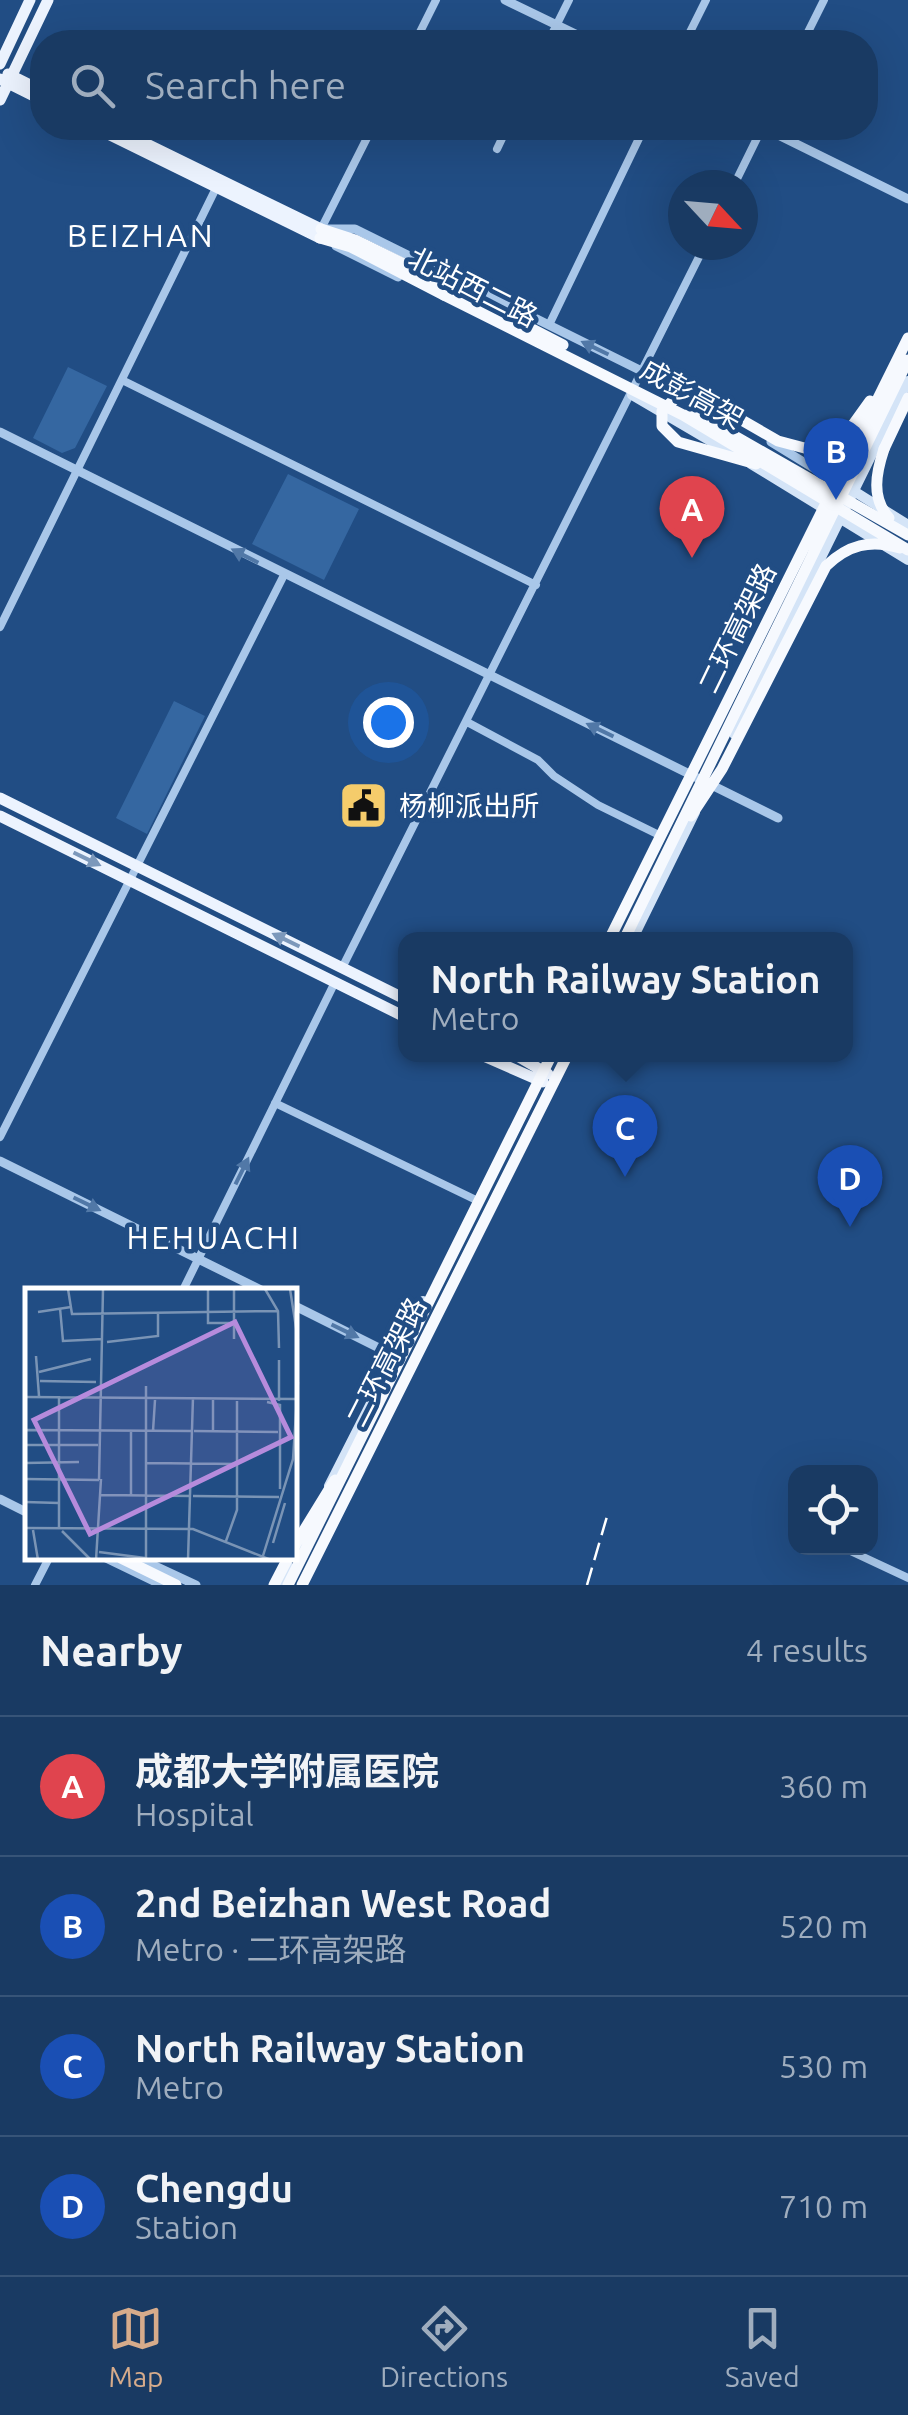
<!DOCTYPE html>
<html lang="en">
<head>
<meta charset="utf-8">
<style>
	body { margin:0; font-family:Ubuntu,"Noto Sans SC",sans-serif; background:#224169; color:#f1f3f6 }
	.controls { position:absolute; right:30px; bottom:30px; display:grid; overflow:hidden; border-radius:20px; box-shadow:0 10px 40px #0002 }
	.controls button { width:90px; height:90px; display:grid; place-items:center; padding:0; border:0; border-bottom:2px solid #375478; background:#193a63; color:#f1f3f6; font:50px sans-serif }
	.compass { position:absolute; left:668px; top:170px; width:90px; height:90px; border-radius:50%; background:#193a63; box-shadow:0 10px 40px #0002; rotate:116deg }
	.you { position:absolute; left:388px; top:722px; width:35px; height:35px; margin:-25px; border:8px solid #fff; border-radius:50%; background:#1a73e8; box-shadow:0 0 0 15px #1a73e833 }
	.badge { display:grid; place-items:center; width:65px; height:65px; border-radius:50%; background:#d6ab8b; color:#fff; font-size:32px; font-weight:700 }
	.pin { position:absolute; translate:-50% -82px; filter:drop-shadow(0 2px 5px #0008) }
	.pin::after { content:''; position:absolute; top:52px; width:35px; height:30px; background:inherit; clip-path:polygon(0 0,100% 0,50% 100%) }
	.popup { position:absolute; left:398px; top:932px; width:455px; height:130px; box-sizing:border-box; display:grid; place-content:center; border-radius:20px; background:#193a63; filter:drop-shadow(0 2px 8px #0005); font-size:32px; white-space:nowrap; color:#9fadbe }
	.popup b { font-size:38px; color:#f1f3f6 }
	.popup::after { content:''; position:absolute; left:50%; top:100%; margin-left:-20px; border:20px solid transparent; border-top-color:#193a63 }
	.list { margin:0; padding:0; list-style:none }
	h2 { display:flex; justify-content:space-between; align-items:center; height:130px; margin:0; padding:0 40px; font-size:42px }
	h2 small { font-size:32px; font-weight:400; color:#9fadbe }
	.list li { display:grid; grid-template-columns:65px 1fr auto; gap:30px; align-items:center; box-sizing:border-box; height:140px; padding:0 40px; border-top:2px solid #375478 }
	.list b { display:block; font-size:38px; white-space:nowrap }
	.list p { margin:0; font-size:32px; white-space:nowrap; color:#9fadbe }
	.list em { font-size:32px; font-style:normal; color:#9fadbe }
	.icon { flex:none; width:55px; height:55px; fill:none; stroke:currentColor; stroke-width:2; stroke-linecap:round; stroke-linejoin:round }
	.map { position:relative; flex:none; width:908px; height:1585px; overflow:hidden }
	.search { position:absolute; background:#193a63; box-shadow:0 10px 40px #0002; left:30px; right:30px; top:30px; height:110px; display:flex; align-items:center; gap:25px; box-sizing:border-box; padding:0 35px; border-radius:40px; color:#9fadbe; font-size:38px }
	.sheet { height:690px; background:#193a63 }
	nav { display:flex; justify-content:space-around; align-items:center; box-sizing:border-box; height:140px; border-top:2px solid #375478; background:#193a63; font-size:28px; color:#9fadbe }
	nav a { display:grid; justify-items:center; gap:5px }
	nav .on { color:#d6ab8b }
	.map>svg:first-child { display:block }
</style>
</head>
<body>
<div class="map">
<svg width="908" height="1585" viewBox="0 0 908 1585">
	<rect width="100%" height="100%" fill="#214d84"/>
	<path fill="#3567a1" d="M68,367L107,386L75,448L62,453L33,438Z
		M288,474L359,509L324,580L252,544Z
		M174,701L205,716L147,834L116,818Z"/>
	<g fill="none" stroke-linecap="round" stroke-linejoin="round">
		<path stroke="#a9c7e9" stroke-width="8" d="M415,42L436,0
			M548,42L569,0
			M685,42L706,0
			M803,42L824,0
			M497,149L507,128
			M734,185L762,128
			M321,229L372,128
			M549,325L644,128
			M122,380L536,585
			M0,627L218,184
			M467,722L538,760L554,776L598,805L657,834
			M342,968L705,245
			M275,1103L474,1199
			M0,1137L284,575
			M183,1290L335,982
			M844,1548L908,1578
			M35,1585L49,1558"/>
		<path stroke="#a9c7e9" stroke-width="9" d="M505,0L592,42
			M764,128L908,199
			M328,229H355L688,394
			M336,246L398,277
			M0,432L778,818
			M771,442L833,480
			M0,1161L261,1290
			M295,1306L395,1356
			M0,1499L28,1513
			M106,1558L162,1585
			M138,1558L196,1585"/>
		<path stroke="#d4e4f7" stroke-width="10" d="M632,395L736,456
			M751,464L908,560
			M849,488L908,525
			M734,734L908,381
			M632,940L695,812
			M329,1486L423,1301
			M295,1555L303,1538
			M281,1585L289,1567"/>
		<path stroke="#ecf3fe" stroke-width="11" d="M0,64L30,0
			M8,74L42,91
			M0,79L42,100
			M0,100L48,0
			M96,128L320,238
			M114,128L321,229
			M0,798L405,999
			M0,816L405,1017
			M479,1054L543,1082
			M514,1054L548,1074"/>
		<path stroke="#f6f9fe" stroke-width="11" d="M321,229L355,240L449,286
			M320,238L351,247L444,295
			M884,449L908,398
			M121,1558L176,1585
			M274,1585L288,1558"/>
		<path stroke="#fff" stroke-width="2.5" stroke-dasharray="18 8" stroke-linecap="butt" d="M587,1585L608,1513"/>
		<path stroke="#f6f9fe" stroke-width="11" d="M449,286L563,345
			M444,295L683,415L908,550
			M691,411L908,535
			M884,449C876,473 871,498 889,518
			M756,464L678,442L662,426V411L681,393L693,392L778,441L812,450L847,433L870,401
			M691,816L722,769L826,566C848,545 870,539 900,548
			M609,940L908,338
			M624,940L908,360
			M295,1545L335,1480
			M288,1585L552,1054
			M302,1585L568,1054"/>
	</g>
	<defs><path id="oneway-solid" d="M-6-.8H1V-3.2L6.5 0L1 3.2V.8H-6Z" transform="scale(2.5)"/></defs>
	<g fill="#5178a7">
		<use href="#oneway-solid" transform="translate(595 348) rotate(-154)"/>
		<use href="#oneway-solid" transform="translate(245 556) rotate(-153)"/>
		<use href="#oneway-solid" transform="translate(600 730) rotate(-154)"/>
		<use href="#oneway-solid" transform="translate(242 1171) rotate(-64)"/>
		<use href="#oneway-solid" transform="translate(87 1204) rotate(26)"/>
		<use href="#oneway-solid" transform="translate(345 1331) rotate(26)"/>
	</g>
	<g fill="#7c98bb">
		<use href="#oneway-solid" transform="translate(87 859) rotate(26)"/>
		<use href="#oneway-solid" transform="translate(286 940) rotate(-154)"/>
	</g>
	<defs>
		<symbol id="civic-square" viewBox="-11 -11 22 22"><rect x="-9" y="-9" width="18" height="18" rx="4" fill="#f5cc6b" stroke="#214d84"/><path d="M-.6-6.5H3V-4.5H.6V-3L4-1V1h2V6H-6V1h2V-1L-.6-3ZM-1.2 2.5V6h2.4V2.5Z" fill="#111"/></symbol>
	</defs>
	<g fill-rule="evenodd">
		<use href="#civic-square" x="336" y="778" width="55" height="55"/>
	</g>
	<g text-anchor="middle" stroke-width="9" stroke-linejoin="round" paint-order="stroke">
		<g font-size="28" fill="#fff" stroke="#214d84">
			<text transform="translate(473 287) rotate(27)" y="10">北站西二路</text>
			<text transform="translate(692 394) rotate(29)" y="10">成彭高架</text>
			<text transform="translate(737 628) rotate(-64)" y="10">二环高架路</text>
			<text transform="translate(386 1362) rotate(-63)" y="10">二环高架路</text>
		</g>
		<g font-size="28" fill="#fff" stroke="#214d84" text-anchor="start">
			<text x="399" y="816">杨柳派出所</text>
		</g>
		<g font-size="32" letter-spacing="2.5" fill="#fff" stroke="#214d84">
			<text x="141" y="247">BEIZHAN</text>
			<text x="214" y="1249">HEHUACHI</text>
		</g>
	</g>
	<g transform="translate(25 1288)">
		<rect width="272" height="272" fill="#214d84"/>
		<path fill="none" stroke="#7a94b5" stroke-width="2.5" d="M43,1L47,26L253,23M183,1V35H209M209,1V51M240,1L253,23L254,60M265,1L273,52M35,20L38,53L78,51M13,24L46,19M82,54L133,48V25M11,68L14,108M254,72V113M14,84L66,71M15,93L71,94M0,109L273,111M188,112V144M242,114L255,117V144M0,142L167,143M0,143V174M128,143L130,112M169,143L253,144M2,157H73M0,175L54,174M121,175L212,176M0,191L74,192M74,192L78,1M255,201V143M76,207L166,208M106,207V143M168,208L254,209M0,214L34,215M34,239V108M0,240L168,241L246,272M8,242L13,272M37,243L66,272M201,253L212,222V113M248,255L260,215M74,264L120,270M237,271L268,171L273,94M71,272L76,191M121,272V98M163,272L168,109"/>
		<path fill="#b68bdc" fill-opacity="0.15" stroke="#b68bdc" stroke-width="5" d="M210,34L266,149L65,246L9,132Z"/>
		<rect width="272" height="272" fill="none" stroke="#fff" stroke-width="5"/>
	</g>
</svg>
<div class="controls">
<button><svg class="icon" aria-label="locate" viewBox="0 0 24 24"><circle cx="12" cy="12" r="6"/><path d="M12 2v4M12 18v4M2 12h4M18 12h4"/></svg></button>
</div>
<svg class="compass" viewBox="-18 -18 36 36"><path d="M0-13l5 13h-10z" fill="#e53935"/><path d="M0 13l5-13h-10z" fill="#9fadbe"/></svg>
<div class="you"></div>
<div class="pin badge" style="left:692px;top:558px;background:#e0444e">A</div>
<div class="pin badge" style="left:836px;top:500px;background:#1a4fb4">B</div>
<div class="pin badge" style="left:625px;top:1177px;background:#1a4fb4">C</div>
<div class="popup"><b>North Railway Station</b>Metro</div>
<div class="pin badge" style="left:850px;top:1227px;background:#1a4fb4">D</div>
<div class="search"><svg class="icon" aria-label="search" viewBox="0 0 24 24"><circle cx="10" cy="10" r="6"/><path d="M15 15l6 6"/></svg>Search here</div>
</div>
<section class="sheet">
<h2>Nearby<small>4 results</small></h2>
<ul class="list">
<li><span class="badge" style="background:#e0444e">A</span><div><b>成都大学附属医院</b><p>Hospital</p></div><em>360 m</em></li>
<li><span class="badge" style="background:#1a4fb4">B</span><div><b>2nd Beizhan West Road</b><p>Metro · 二环高架路</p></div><em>520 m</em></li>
<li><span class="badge" style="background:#1a4fb4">C</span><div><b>North Railway Station</b><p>Metro</p></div><em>530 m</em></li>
<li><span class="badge" style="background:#1a4fb4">D</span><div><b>Chengdu</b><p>Station</p></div><em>710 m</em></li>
</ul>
</section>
<nav>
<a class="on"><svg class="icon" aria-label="map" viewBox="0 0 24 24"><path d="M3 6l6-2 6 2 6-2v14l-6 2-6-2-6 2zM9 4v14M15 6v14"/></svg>Map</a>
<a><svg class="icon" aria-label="directions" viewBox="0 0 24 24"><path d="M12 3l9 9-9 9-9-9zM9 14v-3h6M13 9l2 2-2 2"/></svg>Directions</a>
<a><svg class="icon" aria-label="saved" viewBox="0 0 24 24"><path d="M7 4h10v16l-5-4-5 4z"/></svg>Saved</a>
</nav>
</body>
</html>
